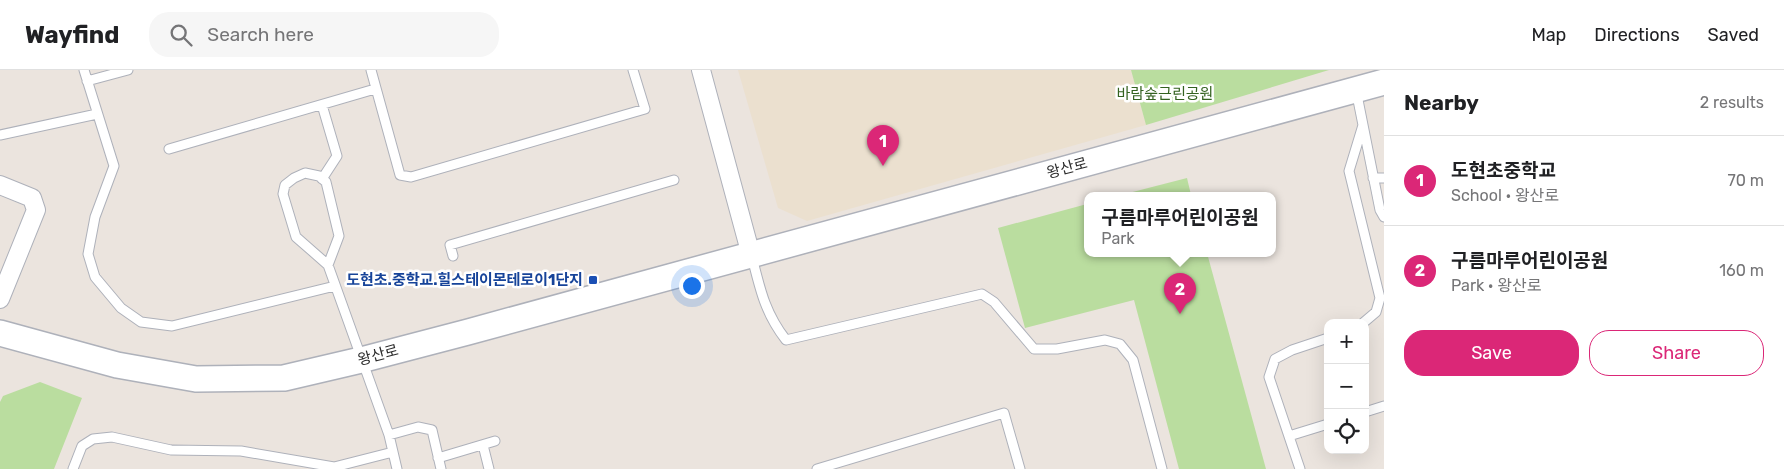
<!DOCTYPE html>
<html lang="en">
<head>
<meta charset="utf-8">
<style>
	body { margin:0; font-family:Rubik,"Noto Sans KR",sans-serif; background:#f6f6f6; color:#202124 }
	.controls { position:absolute; right:15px; bottom:15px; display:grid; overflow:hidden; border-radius:10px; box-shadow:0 5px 20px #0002 }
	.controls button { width:45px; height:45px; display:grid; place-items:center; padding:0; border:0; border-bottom:1px solid #e0e0e0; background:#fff; color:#202124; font:25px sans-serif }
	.you { position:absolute; left:691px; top:215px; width:18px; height:18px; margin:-12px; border:4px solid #fff; border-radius:50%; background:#1a73e8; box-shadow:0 0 0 8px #1a73e833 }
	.badge { display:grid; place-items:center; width:32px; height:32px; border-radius:50%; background:#db2777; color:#fff; font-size:16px; font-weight:700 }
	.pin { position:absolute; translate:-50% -41px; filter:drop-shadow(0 1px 2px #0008) }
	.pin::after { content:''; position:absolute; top:26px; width:18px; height:15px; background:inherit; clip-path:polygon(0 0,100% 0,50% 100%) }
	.popup { position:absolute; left:1084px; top:122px; width:192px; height:65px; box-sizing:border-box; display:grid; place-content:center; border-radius:10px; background:#fff; filter:drop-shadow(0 1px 4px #0005); font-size:16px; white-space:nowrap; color:#757577 }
	.popup b { font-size:19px; color:#202124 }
	.popup::after { content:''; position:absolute; left:50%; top:100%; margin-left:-10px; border:10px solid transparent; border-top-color:#fff }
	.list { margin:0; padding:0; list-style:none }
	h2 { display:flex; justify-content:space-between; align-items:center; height:65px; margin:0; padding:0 20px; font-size:21px }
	h2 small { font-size:16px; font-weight:400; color:#757577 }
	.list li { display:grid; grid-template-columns:32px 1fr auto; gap:15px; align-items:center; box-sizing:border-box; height:90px; padding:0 20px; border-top:1px solid #e0e0e0 }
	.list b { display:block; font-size:19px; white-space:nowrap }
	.list p { margin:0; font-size:16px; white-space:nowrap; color:#757577 }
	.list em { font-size:16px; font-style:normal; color:#757577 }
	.actions { display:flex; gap:10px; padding:15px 20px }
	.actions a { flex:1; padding:11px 0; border:1px solid #db2777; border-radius:20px; text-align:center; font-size:18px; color:#db2777 }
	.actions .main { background:#db2777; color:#fff }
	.icon { flex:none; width:28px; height:28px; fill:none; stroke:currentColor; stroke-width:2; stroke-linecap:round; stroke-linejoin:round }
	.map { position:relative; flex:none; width:1384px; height:399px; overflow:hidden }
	header { display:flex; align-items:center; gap:30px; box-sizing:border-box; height:70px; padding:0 25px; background:#fff; border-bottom:1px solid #e0e0e0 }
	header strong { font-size:24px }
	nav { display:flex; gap:28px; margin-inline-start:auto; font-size:18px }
	.search { width:350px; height:45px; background:#f6f6f6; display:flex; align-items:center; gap:12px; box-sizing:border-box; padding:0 18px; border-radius:20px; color:#757577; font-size:19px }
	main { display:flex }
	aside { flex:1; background:#fff }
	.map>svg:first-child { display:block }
</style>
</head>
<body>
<header>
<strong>Wayfind</strong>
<div class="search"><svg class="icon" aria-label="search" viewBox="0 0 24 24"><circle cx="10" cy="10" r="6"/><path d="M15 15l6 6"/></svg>Search here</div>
<nav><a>Map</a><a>Directions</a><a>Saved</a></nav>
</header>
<main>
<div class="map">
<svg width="1384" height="399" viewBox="0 0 1384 399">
	<rect width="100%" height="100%" fill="#ebe4de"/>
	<path fill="#ebe0cf" d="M738,0H1131L1146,55L807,151L778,138Z"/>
	<path fill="#badd9f" d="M1131,0H1329L1146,55Z
		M1187,108L1191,125H1121Z
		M1087,134L1088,183H1207L1266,399H1179L1134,230L1025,258L998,158Z
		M40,312L82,328L54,399H0V332L3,326Z"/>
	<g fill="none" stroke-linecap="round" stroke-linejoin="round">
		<defs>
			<path id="lane" d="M84,0L114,96L95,147L88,184L95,207L121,238L141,252L172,256L335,216
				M371,0L400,105L411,107L645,39L633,0
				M87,11L128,0
				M1356,20L1380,140L1384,147
				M322,35L337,86L322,109
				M1363,55L1349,101L1380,228L1376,242L1363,253
				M0,65L97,44
				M169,79L375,19
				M1373,108H1384
				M453,186L450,175L674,110
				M752,187C760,219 765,243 786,270L982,224L994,232L1034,279H1057L1105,270L1120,274L1133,290L1162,399
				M328,195L339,166L326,112L319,106L305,103L294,108L285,115L283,124L296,167L328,195L389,365L397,399
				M1365,342L1384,336
				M389,365L418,357L432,360L441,399
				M1289,366L1328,354
				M483,375L489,399
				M438,388L495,371
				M73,399L82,376L93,369L112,367L171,380L241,381L334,397L393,382
				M817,399L1004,343L1020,399
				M1300,399L1269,307L1275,289L1292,280L1328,268"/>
			<path id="street" d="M701,0L751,185
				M0,115L32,128L36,140L0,229"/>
			<path id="secondary" d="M0,263L117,295L196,309L284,308L361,290L468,262L1384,12"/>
		</defs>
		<use href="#lane" stroke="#aeb1ba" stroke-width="11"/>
		<use href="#street" stroke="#aeb1ba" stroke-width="20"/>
		<use href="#secondary" stroke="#aeb1ba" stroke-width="28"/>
		<use href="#lane" stroke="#fff" stroke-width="9"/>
		<use href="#street" stroke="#fff" stroke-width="18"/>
		<use href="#secondary" stroke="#fff" stroke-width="25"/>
	</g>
	<rect fill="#1a4fb4" stroke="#fff" stroke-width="2" x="588" y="205" width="10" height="10" rx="2.5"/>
	<g text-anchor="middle" stroke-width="5" stroke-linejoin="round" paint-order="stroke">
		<g font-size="15" fill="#346220" stroke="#fff">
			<text x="1165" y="29">바람숲근린공원</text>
		</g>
		<g font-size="15" fill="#2b2b2b" stroke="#fff">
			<text transform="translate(1067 98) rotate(-15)" y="5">왕산로</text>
			<text transform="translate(378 285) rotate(-15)" y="5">왕산로</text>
		</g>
		<g font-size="15" font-weight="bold" fill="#164399" stroke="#fff" text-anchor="end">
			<text x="583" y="215">도현초.중학교.힐스테이몬테로이1단지</text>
		</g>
	</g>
</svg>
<div class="controls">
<button>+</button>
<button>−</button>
<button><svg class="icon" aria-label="locate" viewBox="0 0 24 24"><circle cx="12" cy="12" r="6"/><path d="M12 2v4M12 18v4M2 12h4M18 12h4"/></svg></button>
</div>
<div class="you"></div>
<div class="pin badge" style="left:883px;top:96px">1</div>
<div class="pin badge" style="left:1180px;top:244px">2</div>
<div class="popup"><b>구름마루어린이공원</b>Park</div>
</div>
<aside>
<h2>Nearby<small>2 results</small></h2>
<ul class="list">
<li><span class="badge">1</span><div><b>도현초중학교</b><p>School · 왕산로</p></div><em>70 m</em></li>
<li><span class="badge">2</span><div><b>구름마루어린이공원</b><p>Park · 왕산로</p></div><em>160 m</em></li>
</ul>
<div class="actions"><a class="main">Save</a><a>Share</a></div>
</aside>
</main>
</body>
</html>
